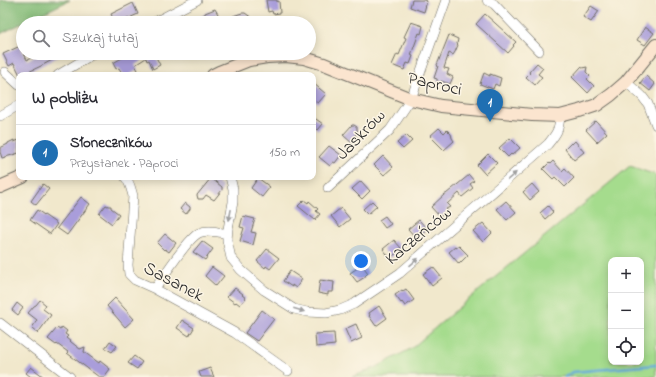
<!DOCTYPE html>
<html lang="pl">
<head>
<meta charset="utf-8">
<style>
	body { margin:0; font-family:"Indie Flower",sans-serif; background:#f2f2f3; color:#2b2b33 }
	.controls { position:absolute; right:12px; bottom:12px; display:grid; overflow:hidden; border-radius:8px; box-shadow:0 2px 10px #0003 }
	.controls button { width:36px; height:36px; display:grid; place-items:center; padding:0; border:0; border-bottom:1px solid #e1e1e2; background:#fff; color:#2b2b33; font:20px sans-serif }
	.you { position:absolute; left:361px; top:261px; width:14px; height:14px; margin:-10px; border:3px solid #fff; border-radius:50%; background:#1a73e8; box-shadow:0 0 0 6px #1a73e833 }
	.badge { display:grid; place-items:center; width:26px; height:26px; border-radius:50%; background:#1f6fb2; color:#fff; font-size:13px; font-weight:700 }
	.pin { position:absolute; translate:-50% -33px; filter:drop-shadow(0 1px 2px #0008) }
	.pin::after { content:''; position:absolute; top:21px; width:14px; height:12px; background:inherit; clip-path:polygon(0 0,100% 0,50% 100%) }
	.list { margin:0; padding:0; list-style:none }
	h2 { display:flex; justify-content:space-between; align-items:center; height:52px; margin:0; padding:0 16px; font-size:17px }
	h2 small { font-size:13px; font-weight:400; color:#7c7c81 }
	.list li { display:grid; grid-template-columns:26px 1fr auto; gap:12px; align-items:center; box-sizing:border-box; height:56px; padding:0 16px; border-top:1px solid #e1e1e2 }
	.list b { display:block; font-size:15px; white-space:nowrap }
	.list p { margin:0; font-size:13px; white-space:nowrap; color:#7c7c81 }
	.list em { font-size:13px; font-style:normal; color:#7c7c81 }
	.icon { flex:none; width:22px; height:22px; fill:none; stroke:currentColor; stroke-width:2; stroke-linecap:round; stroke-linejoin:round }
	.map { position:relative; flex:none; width:656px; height:377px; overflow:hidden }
	.search { position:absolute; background:#fff; box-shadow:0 2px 10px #0003; left:16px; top:16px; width:300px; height:44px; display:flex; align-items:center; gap:10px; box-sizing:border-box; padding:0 14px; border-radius:22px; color:#7c7c81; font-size:15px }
	.panel { position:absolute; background:#fff; box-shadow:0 2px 10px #0003; left:16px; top:72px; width:300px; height:108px; border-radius:8px }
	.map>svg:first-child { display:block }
</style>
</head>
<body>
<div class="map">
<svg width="656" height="377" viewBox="0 0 656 377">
	<rect width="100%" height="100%" fill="#fcf5e5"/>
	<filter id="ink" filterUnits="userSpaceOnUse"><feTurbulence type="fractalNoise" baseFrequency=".025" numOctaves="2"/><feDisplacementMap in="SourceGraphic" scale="8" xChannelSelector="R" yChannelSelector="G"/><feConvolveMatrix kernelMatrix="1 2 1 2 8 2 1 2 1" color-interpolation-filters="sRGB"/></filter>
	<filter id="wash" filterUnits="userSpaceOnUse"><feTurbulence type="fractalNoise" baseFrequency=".012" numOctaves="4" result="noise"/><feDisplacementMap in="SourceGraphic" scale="16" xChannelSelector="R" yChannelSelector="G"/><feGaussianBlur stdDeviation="0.9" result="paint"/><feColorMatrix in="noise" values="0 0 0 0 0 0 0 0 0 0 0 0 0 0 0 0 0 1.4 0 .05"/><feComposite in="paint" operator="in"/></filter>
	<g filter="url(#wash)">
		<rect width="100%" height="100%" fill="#f1e8cc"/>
		<path fill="#a5dc8d" stroke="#68845c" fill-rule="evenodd" d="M630,166L656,175V377H352L377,367L412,348L464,303ZM611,260H641V362H611Z"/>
		<path fill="#84bc78" stroke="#587452" d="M0,0H70L0,34Z"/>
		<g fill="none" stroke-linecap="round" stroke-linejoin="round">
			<path stroke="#68acdd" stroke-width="2.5" d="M565,377L572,372L656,365"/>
		</g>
		<g id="blocks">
			<path fill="#a99dda" d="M266,0H277V2L279,1L280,13L273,14L272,11L268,12Z
				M412,0H423L427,1L424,12L410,7Z
				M133,3L138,14L118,23H115L111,14Z
				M591,6L599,11L591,22L583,17Z
				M215,9L219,16L216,17L218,21L214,23H189L205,14V13Z
				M242,13H245L252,18L248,23H235L233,16Z
				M485,14L516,42L513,45L514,46L508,53L476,24Z
				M411,22L423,26L421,34L419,33L411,55L413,56L410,64L407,63L404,70L392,65L397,54L399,55L406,38L404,37Z
				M645,27L654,33L645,45L637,40Z
				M449,35L458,39L457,44L458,45L455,52L453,55L449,53L444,68L449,69L447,74L453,77L450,84L441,81L438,84L437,79L434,78L438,66L437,65Z
				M20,46L27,60L41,53H65L41,66L22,75H20L14,63L9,66L3,54Z
				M131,53H158L155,55L160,65L153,69L149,60L147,61L146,58L135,65L138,70L129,75H123L119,68L116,69L113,63Z
				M537,63L543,68L538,74L542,77L535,85L526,77L530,73L529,72Z
				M581,67L582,68L587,67L586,72L590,76L587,79L594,86L588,93L572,77Z
				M484,73L490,76V74L501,78L499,86L495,84L493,89L480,84Z
				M646,76L655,84L650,91L640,83Z
				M313,83L326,94L318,103L313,100Z
				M313,117L323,124L318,130L313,125Z
				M596,121L607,133L597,142L586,130Z
				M352,125H354L357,127V130L358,131L355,135L358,138L353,144L343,135Z
				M439,128L444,133L447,130L451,134L452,138L454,141L444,150L430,136Z
				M406,135L412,141L403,149L397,143Z
				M510,138L520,148L512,155L511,154L508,157L499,148Z
				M14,140V142L19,140V153L2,158L0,152V148L8,144V143Z
				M575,141L584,152L574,160L565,149L571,143L572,144Z
				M329,146L341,155L335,163L333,162L330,166L319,157Z
				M488,154L497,163L485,174L477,165Z
				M383,156L393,167L384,175L374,165Z
				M553,161L562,171L565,168L574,178L565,187L555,177L553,179L543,169L549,163L550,164Z
				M469,175L474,181L470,184L473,188L462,197L459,193L447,204L450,207L446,209L447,211L440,217L431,207L445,194H446Z
				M211,178L222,187V190L214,200L206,195L203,199H198L197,195Z
				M258,178L270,187L262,197L251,188Z
				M361,181L370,191L362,199L352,189Z
				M43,184L49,189L36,205L31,201Z
				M532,184L539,192L530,200L523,192Z
				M81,197L90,204L67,235L57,228Z
				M304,200L308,203L309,201L318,209L316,211L320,214L315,220L298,206Z
				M372,201L377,206L368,214L363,209Z
				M506,201L516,212L507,220L497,209Z
				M185,203L190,207V209L186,214L180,209Z
				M106,205L108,206H111V208L119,214L112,224L99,214Z
				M548,206L553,212L545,219L540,213Z
				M341,208L350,219L340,227L331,216Z
				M37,210L57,224L50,234L30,220Z
				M243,216L255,219L251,232L256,233L253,245L240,241L244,228L240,227Z
				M385,216L391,224L385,228L379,220Z
				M419,220L427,229L416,238L408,229Z
				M483,223L492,233L483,242L473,231Z
				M165,234L176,243L169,252L165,249L164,250L157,243Z
				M394,240L401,248L397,251L398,252L390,258L383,249Z
				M202,241L213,249L205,260L193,252Z
				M459,246L468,255L459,264L449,252L455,247L456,248Z
				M267,249L279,258L270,269L266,266L265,268L257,261Z
				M362,265L368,273L365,276V277L357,282L350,273Z
				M212,267L224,276L216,286L205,276Z
				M433,267L442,278L432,286L423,274Z
				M290,271L302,279L296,288L292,285V287L283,281Z
				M320,280L334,282L333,292H328V295L318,293Z
				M235,288L243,294L242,295L246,298L240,305L236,302L235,303L227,297Z
				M406,289L414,300L405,306L402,302L401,303L395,295L402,290L403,291Z
				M115,298L134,319L125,327L107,306Z
				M40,300L46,305L43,309L51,315L38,333L32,328L37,320L28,313L34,306L36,305Z
				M17,303L23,308L18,315L12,310Z
				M379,306L387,318L376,326L369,316L370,315L369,313Z
				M262,310L274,319L257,341L245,333Z
				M182,320L194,328L189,336L177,328Z
				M356,324L362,338L351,343L345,329Z
				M62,327L67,331L65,334L68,336L66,338L80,349L85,347L84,352L99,363L100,361L110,369L104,377H99L67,353L68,352L57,344L56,345L48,339L57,328L60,330Z
				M334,333L335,345L316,347L315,334Z
				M110,341L117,346L112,352L105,348Z
				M134,356L142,362L137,369L128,363Z
				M31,367L44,377H31L26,373Z
				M210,368L214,377H201L199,372Z"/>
		</g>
	</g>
	<g filter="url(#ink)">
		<use href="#blocks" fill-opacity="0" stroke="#706d63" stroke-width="1"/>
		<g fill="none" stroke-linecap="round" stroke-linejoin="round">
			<defs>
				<path id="street" d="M487,0L494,4L539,51
					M153,23L197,0
					M5,72L19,85
					M58,75L95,53
					M626,82L642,96L648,104L656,125
					M0,116L19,105
					M125,177C130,182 131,189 133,196L128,265L129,274L135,280L155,289L235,333L288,371
					M230,177L233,189V202L228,229L227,240L231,258L241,270L264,290L294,309L307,312L326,313L340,310L354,304L400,273L548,144C557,133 559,130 560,116
					M328,188L390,130L411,99L446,0
					M155,289C163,277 188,238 199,233C208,229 219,232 227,234
					M0,323L70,377"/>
				<path id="secondary" d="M213,75L219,72L249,60L267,57L286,56L304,58L324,64L411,99L441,106L532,115L560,116L579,111L597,105L611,95L626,82L656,45
					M0,187L23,177"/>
			</defs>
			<use href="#street" stroke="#706d63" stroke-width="10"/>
			<use href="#secondary" stroke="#706d63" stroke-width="14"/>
			<use href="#street" stroke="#fff" stroke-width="9"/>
			<use href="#secondary" stroke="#fbe5cf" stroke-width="12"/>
		</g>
		<defs><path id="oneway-solid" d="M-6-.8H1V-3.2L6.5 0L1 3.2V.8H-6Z"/></defs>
		<g fill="#a0a0a0">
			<use href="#oneway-solid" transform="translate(512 176) rotate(-41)"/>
			<use href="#oneway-solid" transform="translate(230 215) rotate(101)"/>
			<use href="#oneway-solid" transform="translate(414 262) rotate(-41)"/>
			<use href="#oneway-solid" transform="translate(299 310) rotate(17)"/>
		</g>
	</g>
	<g text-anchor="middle" stroke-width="3" stroke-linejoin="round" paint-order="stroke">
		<g font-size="18" fill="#2b2b2b" stroke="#fcf5e5">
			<text transform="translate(435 83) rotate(13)" y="6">Paproci</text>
			<text transform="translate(360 134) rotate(-46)" y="6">Jaskrów</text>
			<text transform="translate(418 235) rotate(-40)" y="6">Kaczeńców</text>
			<text transform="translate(174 281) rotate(28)" y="6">Sasanek</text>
		</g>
	</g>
</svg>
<div class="controls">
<button>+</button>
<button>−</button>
<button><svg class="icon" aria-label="locate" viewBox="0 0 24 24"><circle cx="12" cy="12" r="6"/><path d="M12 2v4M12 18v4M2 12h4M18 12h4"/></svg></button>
</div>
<div class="you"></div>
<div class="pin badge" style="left:490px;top:122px">1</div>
<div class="search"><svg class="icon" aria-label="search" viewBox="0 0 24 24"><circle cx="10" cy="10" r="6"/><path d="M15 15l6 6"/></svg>Szukaj tutaj</div>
<section class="panel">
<h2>W pobliżu<small></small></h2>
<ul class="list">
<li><span class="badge">1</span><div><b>Słoneczników</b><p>Przystanek · Paproci</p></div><em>150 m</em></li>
</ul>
</section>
</div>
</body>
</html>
